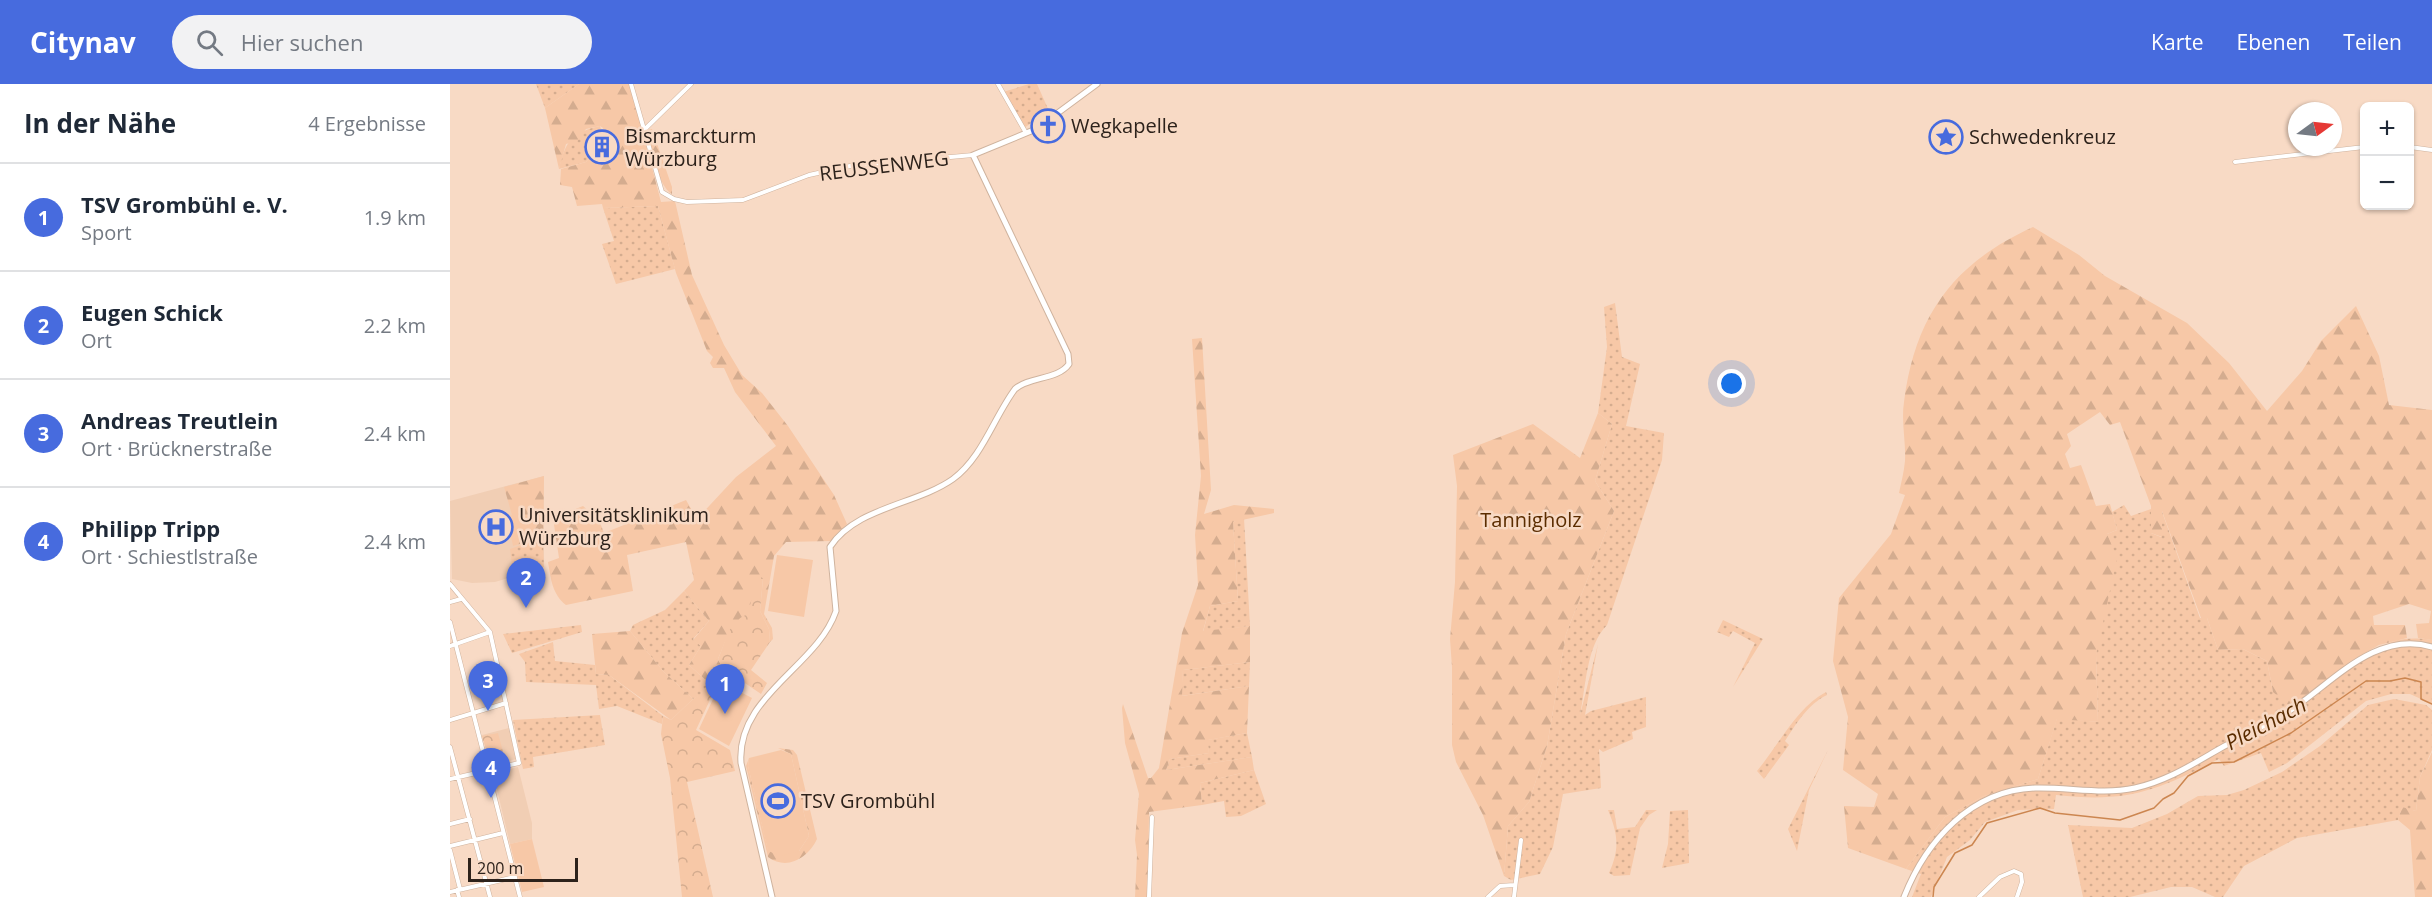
<!DOCTYPE html>
<html lang="de">
<head>
<meta charset="utf-8">
<style>
	body { margin:0; font-family:"Open Sans",sans-serif; background:#f2f2f3; color:#1f2937 }
	.controls { position:absolute; right:18px; top:18px; display:grid; overflow:hidden; border-radius:9px; box-shadow:0 2px 4px #0004 }
	.controls button { width:54px; height:54px; display:grid; place-items:center; padding:0; border:0; border-bottom:2px solid #e0e1e3; background:#fff; color:#1f2937; font:30px sans-serif }
	.compass { position:absolute; left:1838px; top:18px; width:54px; height:54px; border-radius:50%; background:#fff; box-shadow:0 2px 4px #0004; rotate:75deg }
	.scale { position:absolute; left:18px; bottom:15px; width:110px; box-sizing:border-box; padding-left:6px; border:3px solid #2d221b; border-top:0; font-size:16px; line-height:21px; white-space:nowrap; color:#2d221b; -webkit-text-stroke:4px #f8dac5; paint-order:stroke }
	.you { position:absolute; left:1282px; top:300px; width:21px; height:21px; margin:-15px; border:4px solid #fff; border-radius:50%; background:#1a73e8; box-shadow:0 0 0 9px #1a73e833 }
	.badge { display:grid; place-items:center; width:39px; height:39px; border-radius:50%; background:#476bde; color:#fff; font-size:20px; font-weight:700 }
	.pin { position:absolute; translate:-50% -50px; filter:drop-shadow(0 2px 3px #0008) }
	.pin::after { content:''; position:absolute; top:32px; width:21px; height:18px; background:inherit; clip-path:polygon(0 0,100% 0,50% 100%) }
	.list { margin:0; padding:0; list-style:none }
	h2 { display:flex; justify-content:space-between; align-items:center; height:78px; margin:0; padding:0 24px; font-size:26px }
	h2 small { font-size:20px; font-weight:400; color:#747a83 }
	.list li { display:grid; grid-template-columns:39px 1fr auto; gap:18px; align-items:center; box-sizing:border-box; height:108px; padding:0 24px; border-top:2px solid #e0e1e3 }
	.list b { display:block; font-size:22px; white-space:nowrap }
	.list p { margin:0; font-size:20px; white-space:nowrap; color:#747a83 }
	.list em { font-size:20px; font-style:normal; color:#747a83 }
	.icon { flex:none; width:33px; height:33px; fill:none; stroke:currentColor; stroke-width:2; stroke-linecap:round; stroke-linejoin:round }
	.map { position:relative; flex:none; width:1982px; height:813px; overflow:hidden }
	header { display:flex; align-items:center; gap:36px; box-sizing:border-box; height:84px; padding:0 30px; background:#476bde; color:#fff }
	header strong { font-size:28px }
	nav { display:flex; gap:33px; margin-inline-start:auto; font-size:21px }
	.search { width:420px; height:54px; background:#f2f2f3; display:flex; align-items:center; gap:15px; box-sizing:border-box; padding:0 21px; border-radius:33px; color:#747a83; font-size:22px }
	main { display:flex }
	aside { flex:1; background:#fff }
	.map>svg:first-child { display:block }
</style>
</head>
<body>
<header>
<strong>Citynav</strong>
<div class="search"><svg class="icon" aria-label="search" viewBox="0 0 24 24"><circle cx="10" cy="10" r="6"/><path d="M15 15l6 6"/></svg>Hier suchen</div>
<nav><a>Karte</a><a>Ebenen</a><a>Teilen</a></nav>
</header>
<main>
<aside>
<h2>In der Nähe<small>4 Ergebnisse</small></h2>
<ul class="list">
<li><span class="badge">1</span><div><b>TSV Grombühl e. V.</b><p>Sport</p></div><em>1.9 km</em></li>
<li><span class="badge">2</span><div><b>Eugen Schick</b><p>Ort</p></div><em>2.2 km</em></li>
<li><span class="badge">3</span><div><b>Andreas Treutlein</b><p>Ort · Brücknerstraße</p></div><em>2.4 km</em></li>
<li><span class="badge">4</span><div><b>Philipp Tripp</b><p>Ort · Schiestlstraße</p></div><em>2.4 km</em></li>
</ul>
</aside>
<div class="map">
<svg width="1982" height="813" viewBox="0 0 1982 813">
	<defs>
		<pattern id="grass-dots" width="8" height="8" patternUnits="userSpaceOnUse" patternTransform="scale(1.5)"><rect width="8" height="8" fill="#f7c8a7"/><path d="M2 2h.1M6 6h.1" fill="none" stroke="#d4ac8f" stroke-width="1.8" stroke-linecap="round"/></pattern>
		<pattern id="forest-firs" width="22" height="20" patternUnits="userSpaceOnUse" patternTransform="scale(1.5)"><rect width="22" height="20" fill="#f7c8a7"/><path d="M5 1l3.5 6h-7zM16 11l3.5 6h-7z" fill="#d4ac8f"/></pattern>
		<pattern id="park-crowns" width="20" height="18" patternUnits="userSpaceOnUse" patternTransform="scale(1.5)"><rect width="20" height="18" fill="#f7c8a7"/><path d="M2 6a3 3 0 1 1 6 0M12 15a3 3 0 1 1 6 0" fill="none" stroke="#d4ac8f"/></pattern>
	</defs>
	<rect width="100%" height="100%" fill="#f8dac5"/>
	<path fill="#f1ceb4" d="M94,392V483L45,498L22,499L2,495L0,417Z
		M59,644L66,675L41,682L32,651Z
		M68,683L82,739V755L60,760L43,689Z"/>
	<path fill="url(#grass-dots)" d="M86,0H129L95,24Z
		M579,0H587L599,27L574,44L553,8Z
		M150,42L158,67L141,72L136,78L109,85C115,58 122,48 150,42Z
		M208,122L225,185L166,200L152,160L164,157L153,124Z
		M1165,219L1172,273L1190,280L1176,342L1214,349L1212,376L1157,541C1136,562 1136,603 1130,631L1148,560L1135,631L1141,627L1196,613V643L1182,648L1183,655L1153,668L1149,665L1151,704L1113,710L1103,763L1090,790L1061,796L1054,792L1058,742L1079,718L1097,662L1116,550L1164,427L1145,397L1162,340L1148,329L1157,263L1154,223Z
		M1674,421L1681,432L1701,425V449L1711,453V425L1750,534H1757L1768,566L1793,565L1817,577L1823,608C1848,598 1873,589 1898,579C1933,564 1940,550 1982,556V620L1960,610H1941L1916,617L1837,679L1819,688L1811,669L1774,682L1769,675C1706,707 1678,719 1606,711L1604,725L1568,726L1535,738L1520,756L1497,773L1481,813H1462L1471,790L1456,785L1495,733L1534,712L1588,695L1607,634L1648,638L1646,571L1657,450L1667,446L1662,428Z
		M794,434L800,542L753,548L760,522L788,517L783,438Z
		M85,456H90L93,460L94,483L63,493L60,465Z
		M234,507L259,537L243,555L251,562L239,581L259,599L251,611L243,615L213,587L180,547L183,541L215,526Z
		M1273,536L1313,555L1283,603L1305,559L1283,547L1279,553L1267,548Z
		M131,541L132,548L62,569L53,550Z
		M103,558L105,577L145,581L146,590L159,591L213,632L212,640L167,622L149,625L146,601L76,598L75,578L69,570Z
		M800,578L799,602L731,612L733,586Z
		M1376,608L1377,611C1358,620 1346,640 1335,657L1339,661L1314,695L1307,687C1328,662 1347,623 1376,608Z
		M1944,615L1976,621L1982,626V666L1970,693L1966,727L1952,724L1948,736L1847,754L1794,782L1773,813H1765L1742,803H1721L1680,813H1633L1618,741L1682,744L1717,730L1748,712L1777,711L1794,706L1832,688L1870,662L1918,621Z
		M150,631L155,661L83,673L84,683L73,685L63,636Z
		M797,649L802,673L716,686L720,675L759,669L757,656Z
		M1378,666L1359,706L1347,767L1338,745Z
		M804,686L816,720L791,732L776,733L774,717L752,721L750,699Z
		M1158,726H1164L1167,745L1185,743L1196,726H1207L1199,731L1190,744L1180,791L1164,792L1159,789C1170,765 1168,750 1158,726Z
		M1238,726L1239,779L1212,784L1218,760L1220,727Z"/>
	<path fill="url(#forest-firs)" d="M129,0H180L211,118L225,117L242,191L274,261L292,291L312,309L338,342L384,411L397,440L381,457L336,458L324,472L314,530L322,544L323,555L320,558L319,545L310,527L313,494L298,531C280,537 275,560 268,575L271,581L259,599L239,581L251,562L243,556L259,537L234,507L244,496L236,458L177,471L183,507L116,521C102,510 101,495 98,478L109,474L103,434L133,422L149,436L154,449L236,416L247,435L286,393L326,362L285,308L274,284H263L260,279L263,273L257,267L226,189L208,122L153,124L152,120L127,122L122,103L110,101L111,85L136,78L141,72L158,67L153,44L150,42L136,45L127,57L116,60L109,85L95,24Z
		M202,45L222,103V110C208,102 200,63 196,46Z
		M1583,143L1629,171L1655,192L1737,239L1779,279L1817,327L1852,287L1871,257L1906,222L1929,272L1939,321L1982,326V556L1968,554L1966,540L1979,539L1981,527L1959,520L1923,532L1924,541H1955L1957,554L1929,561L1901,577L1841,623L1823,608L1817,577L1793,565L1768,566L1757,534H1751L1712,427V453L1701,449V422L1670,338L1660,341L1650,328L1617,350L1621,362L1615,370L1620,384L1631,381L1646,422L1660,420L1667,446L1657,450L1667,474L1646,571L1648,638L1607,635L1588,695L1534,712L1495,733L1456,785L1398,764L1394,722L1424,723L1428,710L1393,686L1398,633L1383,577L1389,514L1441,450L1455,411L1449,409C1451,399 1454,388 1455,377C1456,358 1451,337 1454,318C1465,231 1504,179 1583,143Z
		M752,254L761,406L754,430L784,421L824,425V429L783,438L788,517L760,522L753,547L800,542V578L733,586L732,612L799,602L797,649L758,656L759,669L720,675L716,686L802,673L804,686L750,699L752,721L699,728L698,813H685L687,771L685,756L689,710L675,659L672,624L673,620L698,694H701L709,684L732,549L748,501L745,451L751,392L742,255Z
		M1148,329L1162,340L1145,397L1164,427L1116,550L1097,662L1079,718L1058,742L1054,792L1033,731L1006,678L1002,661V583L1000,555L1005,498L1007,402L1003,371L1083,340L1130,374Z
		M94,392L93,456L86,455L63,462L57,433L62,431L54,403Z
		M180,547L213,587L243,615L221,636L159,591L146,590L142,550Z
		M328,664L343,666L347,671L367,755C358,774 337,787 318,773L296,682L299,674L298,682L318,766L349,767L359,752L341,670Z
		M1982,668V813H1965L1960,746L1948,736L1952,723L1966,727L1970,693Z"/>
	<path fill="url(#park-crowns)" d="M307,492L313,494L310,527L319,545L320,558L301,586L317,599L311,610L289,595L271,592L246,646L280,666L285,687L237,698L263,813H232L220,694L211,650L213,632L221,636L243,615L251,610L269,585L271,581L268,575C276,558 277,538 298,530Z
		M48,649L56,679L41,682L32,652Z"/>
	<path fill="#f7c8a7" d="M327,471L363,476L354,533L318,527Z
		M271,598L302,614L279,662L249,645Z
		M331,666L341,670L359,752L349,767L331,772L318,767L298,682L299,674Z
		M82,755L94,803L72,808L60,760Z"/>
	<g fill="none" stroke-linecap="round" stroke-linejoin="round">
		<path stroke="#cc8650" stroke-width="1.5" d="M1483,813L1484,803L1505,769L1522,761L1537,739L1590,724L1605,729L1670,736L1704,724L1713,715L1724,709L1738,692L1762,679L1784,678L1841,649L1916,597H1940L1955,594L1971,598V615L1982,620"/>
		<defs>
			<path id="street" d="M181,0L212,108L224,115L237,118L293,116L359,91L400,82L523,71
				M548,0L576,49
				M195,45L241,0
				M1960,63L1982,66
				M1785,78L1914,63
				M0,500L40,548L69,679L0,695
				M0,518L11,515
				M0,538L70,813
				M0,562L40,548
				M0,636L56,619
				M0,663L40,813
				M0,740L20,735
				M0,762L53,749
				M0,766L10,805
				M7,806L9,813
				M0,808L65,793
				M699,813L702,733
				M1038,813L1050,802L1064,801
				M1064,813L1071,756
				M1529,813L1550,793L1564,787L1571,790L1572,798L1567,813"/>
			<path id="secondary" d="M322,813L291,679C286,612 367,583 386,527L380,463C406,423 466,421 503,395C532,374 544,333 565,305C580,292 608,296 619,280L618,270L523,71L586,45L647,0
				M1454,813C1476,757 1521,706 1585,704C1619,703 1652,711 1685,704C1717,697 1743,680 1771,664C1792,653 1814,642 1835,630C1879,603 1924,545 1982,563"/>
		</defs>
		<use href="#street" stroke="#cfb39e" stroke-width="5"/>
		<use href="#secondary" stroke="#cfb39e" stroke-width="7"/>
		<use href="#street" stroke="#fff" stroke-width="4"/>
		<use href="#secondary" stroke="#fff" stroke-width="5"/>
	</g>
	<defs>
		<symbol id="church-ring" viewBox="-11 -11 22 22"><circle r="9.5" fill="#f8dac5" stroke="#476bde" stroke-width="1.5"/><path d="M-1.2-6h2.4v3.5h3.3v2.4h-3.3V6h-2.4V-.1h-3.3v-2.4h3.3Z" fill="#476bde"/></symbol>
		<symbol id="sight-ring" viewBox="-11 -11 22 22"><circle r="9.5" fill="#f8dac5" stroke="#476bde" stroke-width="1.5"/><path d="M0-6L1.8-2.2L6-1.7L2.9 1.2L3.7 5.4L0 3.3L-3.7 5.4L-2.9 1.2L-6-1.7L-1.8-2.2Z" fill="#476bde"/></symbol>
		<symbol id="building-ring" viewBox="-11 -11 22 22"><circle r="9.5" fill="#f8dac5" stroke="#476bde" stroke-width="1.5"/><path d="M-4-6H4V6H1V3H-1V6H-4ZM-2.5-4.3h1.7v1.8h-1.7ZM.8-4.3h1.7v1.8H.8ZM-2.5-1h1.7V.8h-1.7ZM.8-1h1.7V.8H.8Z" fill="#476bde"/></symbol>
		<symbol id="hospital-ring" viewBox="-11 -11 22 22"><circle r="9.5" fill="#f8dac5" stroke="#476bde" stroke-width="1.5"/><path d="M-5-5h3v3.5h4V-5h3V5h-3V1.5h-4V5h-3Z" fill="#476bde"/></symbol>
		<symbol id="stadium-ring" viewBox="-11 -11 22 22"><circle r="9.5" fill="#f8dac5" stroke="#476bde" stroke-width="1.5"/><path d="M0-5a6.5 5 0 1 0 0 10a6.5 5 0 1 0 0-10ZM-3.5-1.8h7v3.6h-7Z" fill="#476bde"/></symbol>
	</defs>
	<g fill-rule="evenodd">
		<use href="#church-ring" x="579" y="23" width="38" height="38"/>
		<use href="#sight-ring" x="1477" y="34" width="38" height="38"/>
		<use href="#building-ring" x="133" y="44" width="38" height="38"/>
		<use href="#hospital-ring" x="27" y="424" width="38" height="38"/>
		<use href="#stadium-ring" x="309" y="698" width="38" height="38"/>
	</g>
	<g text-anchor="middle" stroke-width="5" stroke-linejoin="round" paint-order="stroke">
		<g font-size="20" fill="#2d221b" stroke="#f8dac5" text-anchor="start">
			<text x="621" y="49">Wegkapelle</text>
			<text x="175" y="59">Bismarckturm<tspan x="175" dy="23">Würzburg</tspan></text>
			<text x="1519" y="60">Schwedenkreuz</text>
			<text x="69" y="438">Universitätsklinikum<tspan x="69" dy="23">Würzburg</tspan></text>
			<text x="351" y="724">TSV Grombühl</text>
		</g>
		<g font-size="20" fill="#2d221b" stroke="#f8dac5">
			<text transform="translate(434 82) rotate(-7)" y="7">REUSSENWEG</text>
		</g>
		<g font-size="20" fill="#5b2d00" stroke="#f8dac5">
			<text x="1081" y="443">Tannigholz</text>
		</g>
		<g font-size="21" font-style="italic" fill="#5a2c00" stroke="#f8dac5">
			<text transform="translate(1816 640) rotate(-28)" y="7">Pleichach</text>
		</g>
	</g>
</svg>
<div class="controls">
<button>+</button>
<button>−</button>
</div>
<svg class="compass" viewBox="-18 -18 36 36"><path d="M0-13l5 13h-10z" fill="#e53935"/><path d="M0 13l5-13h-10z" fill="#747a83"/></svg>
<div class="scale">200 m</div>
<div class="you"></div>
<div class="pin badge" style="left:275px;top:630px">1</div>
<div class="pin badge" style="left:76px;top:524px">2</div>
<div class="pin badge" style="left:38px;top:627px">3</div>
<div class="pin badge" style="left:41px;top:714px">4</div>
</div>
</main>
</body>
</html>
